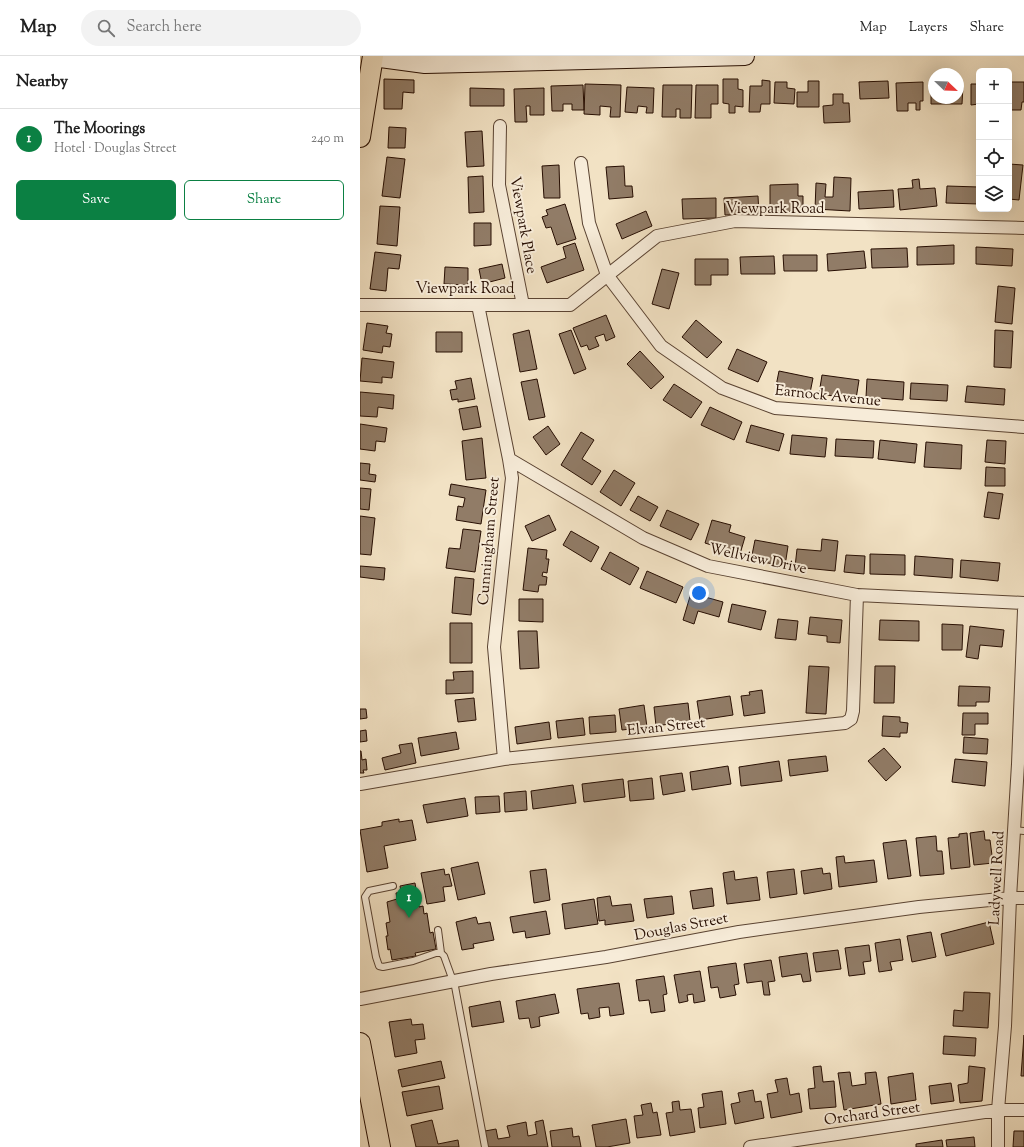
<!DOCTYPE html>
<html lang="en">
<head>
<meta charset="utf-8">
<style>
	body { margin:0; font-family:"Sorts Mill Goudy",serif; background:#f2f2f2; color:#222 }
	.controls { position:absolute; right:12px; top:12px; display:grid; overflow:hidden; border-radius:6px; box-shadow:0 4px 16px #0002 }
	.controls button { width:36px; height:36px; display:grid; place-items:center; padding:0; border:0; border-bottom:1px solid #e0e0e0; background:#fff; color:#222; font:20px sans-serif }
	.compass { position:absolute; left:568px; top:12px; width:36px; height:36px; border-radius:50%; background:#fff; box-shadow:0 4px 16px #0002; rotate:113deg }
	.you { position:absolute; left:339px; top:537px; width:14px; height:14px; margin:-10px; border:3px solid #fff; border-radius:50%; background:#1a73e8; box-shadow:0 0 0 6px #1a73e833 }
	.badge { display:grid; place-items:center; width:26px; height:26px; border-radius:50%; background:#0b8043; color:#fff; font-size:13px; font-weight:700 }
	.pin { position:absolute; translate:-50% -33px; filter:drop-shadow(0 1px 2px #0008) }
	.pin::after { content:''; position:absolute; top:21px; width:14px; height:12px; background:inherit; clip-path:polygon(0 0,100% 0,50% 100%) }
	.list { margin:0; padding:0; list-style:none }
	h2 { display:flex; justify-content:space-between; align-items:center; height:52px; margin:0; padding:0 16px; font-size:17px }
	h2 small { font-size:13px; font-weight:400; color:#767676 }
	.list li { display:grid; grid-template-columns:26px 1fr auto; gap:12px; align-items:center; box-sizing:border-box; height:60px; padding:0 16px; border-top:1px solid #e0e0e0 }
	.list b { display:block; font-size:15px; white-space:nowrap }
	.list p { margin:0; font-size:13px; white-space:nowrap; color:#767676 }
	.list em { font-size:13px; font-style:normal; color:#767676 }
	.actions { display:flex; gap:8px; padding:12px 16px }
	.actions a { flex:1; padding:9px 0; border:1px solid #0b8043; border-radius:6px; text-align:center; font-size:14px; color:#0b8043 }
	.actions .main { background:#0b8043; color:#fff }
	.icon { flex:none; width:22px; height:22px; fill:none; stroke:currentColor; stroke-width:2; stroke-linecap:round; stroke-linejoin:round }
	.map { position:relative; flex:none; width:664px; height:1091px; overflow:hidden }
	header { display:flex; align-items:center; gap:24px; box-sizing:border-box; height:56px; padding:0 20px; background:#fff; border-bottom:1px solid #e0e0e0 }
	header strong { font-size:19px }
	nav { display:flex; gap:22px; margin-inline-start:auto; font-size:14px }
	.search { width:280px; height:36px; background:#f2f2f2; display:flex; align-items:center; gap:10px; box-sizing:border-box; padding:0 14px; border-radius:22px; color:#767676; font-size:15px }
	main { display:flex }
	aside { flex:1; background:#fff }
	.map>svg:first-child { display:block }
</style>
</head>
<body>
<header>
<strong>Map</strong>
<div class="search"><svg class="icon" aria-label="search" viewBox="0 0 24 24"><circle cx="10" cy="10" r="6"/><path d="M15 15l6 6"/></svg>Search here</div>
<nav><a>Map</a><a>Layers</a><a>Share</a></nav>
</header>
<main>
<aside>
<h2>Nearby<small></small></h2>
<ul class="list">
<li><span class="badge">1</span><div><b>The Moorings</b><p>Hotel · Douglas Street</p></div><em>240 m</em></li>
</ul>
<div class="actions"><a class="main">Save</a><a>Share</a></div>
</aside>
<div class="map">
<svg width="664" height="1091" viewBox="0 0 664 1091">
	<rect width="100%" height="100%" fill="#f2e2c4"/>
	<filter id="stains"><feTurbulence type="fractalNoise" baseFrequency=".005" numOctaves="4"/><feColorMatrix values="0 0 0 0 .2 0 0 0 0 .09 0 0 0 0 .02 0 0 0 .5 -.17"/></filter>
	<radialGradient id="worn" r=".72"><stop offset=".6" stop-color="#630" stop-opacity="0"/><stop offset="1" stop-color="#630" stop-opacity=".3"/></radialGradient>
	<path fill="#917c67" stroke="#270e02" d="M24,23L54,24V37L43,36L42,53H24Z
		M363,23H378V33L383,34V51L375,50V57H369V48L363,47Z
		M402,24L410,25V48H401L400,56H389L390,30H402Z
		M448,25H459V51H437V36H448Z
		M528,25L529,42L500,43L499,26Z
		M415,26H427V32L435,33L434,48L414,47Z
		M563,26V45H560V54H556V47H548V55H537L536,27Z
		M649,26H664V46H662L661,54H649Z
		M225,28L261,29L260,61H250L251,51L240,50V59L224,58Z
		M611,28H619V48L611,49Z
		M223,29L224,54H212V48H203V55H192L191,30Z
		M303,29H332L331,62H320V53H316V61H302Z
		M336,29H358V48H351V62H335Z
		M571,30H574V42H598V30H603L602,48H571Z
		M267,31L294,32L293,57H286L287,51L278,50L277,57L265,56Z
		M110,32L144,33V50H110Z
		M184,32V59H170V50H166L167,66H155L154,33Z
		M473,38H483V47H489L490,66L464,67L463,50L473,49Z
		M29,71L46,72L45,92H28Z
		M122,75L124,110L107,111L105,76Z
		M27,101L45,103L40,142L22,140Z
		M649,108L663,109L659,144L649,143Z
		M199,109L200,142H184L182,110Z
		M264,110L265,130H272L273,141L249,143L246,111Z
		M123,120L124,156L109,157L108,121Z
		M474,121L491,122L490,155L455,153L456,127L466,128L465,141H473Z
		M559,123L560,133L575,132L577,150L540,154L538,133L553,132L552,124Z
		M438,128V140H443V155L410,156V129Z
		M587,130L619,131V148L586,147Z
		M533,134L534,151L499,153L498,136Z
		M398,140L399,158L365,159L364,142Z
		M356,142V162L323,163L322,143Z
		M205,148L216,183L197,189L191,171L186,172L182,161L188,159L186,154Z
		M20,150L40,151L37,190L17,188Z
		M286,155L292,170L262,183L256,168Z
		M114,167H131V189L114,190Z
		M215,187L224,214L187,227L181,211L206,202L203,191Z
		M594,189V208L557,209V191Z
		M616,191L653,193L652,210L616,208Z
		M547,192L548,211L512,212L511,193Z
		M504,195L506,212L468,215L467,198Z
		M15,196L41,199L39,213L28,212L26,235L10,233Z
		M423,199H457V215H424Z
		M414,200L415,218H381L380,201Z
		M335,203H368V219H351V229H335Z
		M142,208L145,222L122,228L119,213Z
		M85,211L108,212V229L84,228Z
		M302,213L319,217L309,253L292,248Z
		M638,230L655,232L652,268L635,266Z
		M246,259L255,281L246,285L244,278L235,281L239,290L229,294L227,289L221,291L213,272Z
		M336,264L362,286L347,302L322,281Z
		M7,267L28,270L26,277L32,278L30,291L23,290L22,297L3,294Z
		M169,274L177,313L160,316L153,278Z
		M211,274L226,313L214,318L199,278Z
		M635,274L653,275L651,312L634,311Z
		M76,276H102V296H76Z
		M377,293L407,306L398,326L368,313Z
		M280,295L304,321L291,333L267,308Z
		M2,302L34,306L32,322L22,321V327L0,325Z
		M419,315L453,322L450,337L416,330Z
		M462,319L499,324L496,343L459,338Z
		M111,322L115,343L98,346V343L92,344L90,334L97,333L95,325Z
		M177,323L185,361L169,364L161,326Z
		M507,323L544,326L543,344L506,341Z
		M551,327L588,329L587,345L550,343Z
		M314,328L342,346L331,362L303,344Z
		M607,330L645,333L644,349L605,346Z
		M0,336L34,339L33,353L18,351L17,361L0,360Z
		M117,350L121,371L103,374L99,353Z
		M350,351L382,366L374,384L341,369Z
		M0,368L27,372L25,386L16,385L15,395L0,393Z
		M391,369L424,378L419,395L386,386Z
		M188,370L200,388L186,399L173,381Z
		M221,376L234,384L222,403L241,415L232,429L201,409Z
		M432,379L467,382L465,401L430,398Z
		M122,382L126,422L106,424L102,385Z
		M476,383L514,385L513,402L475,400Z
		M520,384L557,388L555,407L518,403Z
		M627,384L646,385L645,408L625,406Z
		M566,386L602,389L601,413L564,411Z
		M0,407L10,408L9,418L16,419L15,426L0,424Z
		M626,411L645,412V430H625Z
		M254,414L275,427L261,450L240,436Z
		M91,428L126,434L121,468L96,464L98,450L103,451L105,442L89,439Z
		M0,432L11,433L9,454L0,453Z
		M628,436L643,438L639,463L624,461Z
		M278,440L298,451L290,465L270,454Z
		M307,454L339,468L331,484L300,470Z
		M189,459L196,474L172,485L165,470Z
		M0,460L15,462L11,499L0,498Z
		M352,464L371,469L369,476L385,481L380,498L345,487Z
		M103,473L121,475L115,516L86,512L89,492L100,493Z
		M211,475L239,491L231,506L203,489Z
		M462,483L478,485L475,515L435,511L437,493L461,495Z
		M395,484L428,490L425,510L391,504Z
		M168,492L187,494L186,503H189L187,517L183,516L182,520L187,521L186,529H179L178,536L163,534Z
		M250,496L279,512L270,529L241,513Z
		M510,498L545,499V519L510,518Z
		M486,499L505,500L504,518L484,516Z
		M555,500L593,503L592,522L554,519Z
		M601,504L640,507L638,525L600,521Z
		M0,510L25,512L24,524L0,521Z
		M287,515L323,531L316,547L280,532Z
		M95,521L114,523L111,559L92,557Z
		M331,537L363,546L359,561L338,555L334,568L323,564Z
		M159,543H183V566L159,565Z
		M372,548L406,555L401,574L368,566Z
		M450,561L482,564L480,587L467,586V580L448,578Z
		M418,563L438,565L436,584L415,582Z
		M520,564L559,565V585L519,584Z
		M90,567H112V607H90Z
		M582,568L603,569L602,594H582Z
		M610,570L644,574L642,591L620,589L618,603L606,601Z
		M158,575H177L179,612L160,613Z
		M449,610L469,611L466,658L446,657Z
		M515,610H535L534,647H514Z
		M113,615V637L86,638V624H94L93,616Z
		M599,630L630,631L629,646H616V650H598Z
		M402,634L405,657L384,660L381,640L390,639L389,636Z
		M370,640L373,659L340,664L337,645Z
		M114,642L116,664L98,666L95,644Z
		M328,647L330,665L296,670L294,651Z
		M284,649L287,671L262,674L259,653Z
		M0,653H6L7,662L0,663Z
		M603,657H628V668H615V679H602Z
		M255,659L256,676L230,678L229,661Z
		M523,660L540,661V666L548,667L547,677H540V681L522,680Z
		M223,662L225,679L198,682L196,665Z
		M189,666L191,683L157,688L155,671Z
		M6,674L7,685L0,686V675Z
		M96,676L99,693L61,700L58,682Z
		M604,681L628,683L627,698L603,697Z
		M52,687L56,707L25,714L22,702L41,697L39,689Z
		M524,692L541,711L526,725L508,705Z
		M0,695H1L2,704L6,703L7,714H3L4,717H0Z
		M466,700L468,715L430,720L428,704Z
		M595,703L627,706L625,730L592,726Z
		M419,705L422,725L381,730L379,711Z
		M368,710L371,728L332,734L330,716Z
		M322,717L325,735L303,739L300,720Z
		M292,722L294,743L270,745L268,725Z
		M263,723L265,741L224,746L222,728Z
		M213,729L216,747L173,753L171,735Z
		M166,735L167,754L145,756L144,737Z
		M139,740L140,756L116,758L115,741Z
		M105,742L108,760L67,767L63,749Z
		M39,763V766L52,764L56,784L24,790L28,812L7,816L0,774L22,770V766Z
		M624,775L625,784H630L633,807L614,809L610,777Z
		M607,777L610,811L591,813L588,782L599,781V778Z
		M576,780L577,795H582L584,818L560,820L556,782Z
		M546,784L551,820L528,823L523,787Z
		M484,800L485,807L514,804L517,826L479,831L476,801Z
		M118,806L125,838L98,844L91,812Z
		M462,812L463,818L470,817L472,833L444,838L441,815Z
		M84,813L85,819L89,818L92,830L83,831L85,845L67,848L61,817Z
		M186,813L190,844L174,847L170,815Z
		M434,813L437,838L410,842L407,816Z
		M374,815L375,824L397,821L400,844L367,848L363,817Z
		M55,827L59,851L63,850L64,858L67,857L70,877L73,876L76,893L55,897L56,900L32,904L30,893L28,894L26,880H28L26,867L30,866L27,846L37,843L36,837L41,836L40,830Z
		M352,832L354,850L333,853L330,835Z
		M250,840L252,850L271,848L274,865L245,869V864L239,865L237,842Z
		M312,840L314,858L287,862L284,843Z
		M234,843L238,868L205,873L202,848Z
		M186,855L190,878L166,882L165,875L153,877L150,861Z
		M116,861L118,868L130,866L134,884L113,888L114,892L102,894L96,866Z
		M629,866L634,888L586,900L581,878Z
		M571,876L576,901L552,906L547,880Z
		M540,883L543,904L530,906L532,914L519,916L515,887Z
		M509,889L511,905L503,906L505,918L489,920L485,892Z
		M478,894L481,913L456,916L453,897Z
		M447,897L451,925L443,926L441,918L422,921L419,901Z
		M411,904L415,925L408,926L410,939H404L402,925L387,927L384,908Z
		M376,907L379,928L374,929L376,939L360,942L358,931L351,932L348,911Z
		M340,915L345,945L334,947L333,938L327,939L328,945L319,947L314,919Z
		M304,920L307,938L303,939L305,955L291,957L289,944L279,945L276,924Z
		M259,927L264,958L250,960L249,951L239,952L240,961L229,963L228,957L221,958L217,933Z
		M604,936L630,937L628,972L593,970L594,954L603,955Z
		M195,938L199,957L179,961L180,970L171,972L169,962L159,963L156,945Z
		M140,945L144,966L112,971L109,951Z
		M51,963L52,969L63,968L65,983L55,984L57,997L35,1001L29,966Z
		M664,979V1020H661Z
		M584,980L616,982L615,1000L583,998Z
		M81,1005L85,1022L42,1031L38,1014Z
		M461,1010L463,1026L474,1025L476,1051L450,1053L448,1033L455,1032L453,1011Z
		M609,1010L625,1012L622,1045L600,1047L598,1029L608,1027Z
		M490,1016L492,1030L506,1028L505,1017L516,1016L521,1048L484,1054L478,1017Z
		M553,1017L556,1044L531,1048L528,1021Z
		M427,1022L430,1039L439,1037L442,1056L411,1062L407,1038L418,1036L415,1024Z
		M591,1027L594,1045L571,1048L569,1030Z
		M79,1030L83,1053L47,1060L42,1036Z
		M393,1034L395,1046L401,1045L404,1062L375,1068L371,1048L380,1046L378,1037Z
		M362,1035L366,1068L340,1072L338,1052L344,1051L342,1038Z
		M319,1045L320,1054L331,1053L335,1076L310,1080L306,1057L313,1056L312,1046Z
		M291,1047L293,1057L297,1056L301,1079L277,1082L274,1060L283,1059L281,1049Z
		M266,1063L270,1087L247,1091H236L232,1069Z
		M72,1064L78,1088L98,1084L99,1091H56L51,1069Z
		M183,1064L188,1091H128L125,1075L136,1073L138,1083L150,1081L147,1070L166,1066L168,1080L177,1078L175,1066Z
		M212,1072L213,1081L219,1080L221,1091H192L190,1075Z
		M654,1075H664V1091H653Z
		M614,1081L615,1091H587L586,1084Z
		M582,1084L583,1091H556V1088Z"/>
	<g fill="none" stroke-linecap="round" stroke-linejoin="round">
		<defs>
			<path id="lane" d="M654,774L664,775
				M33,830L9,835L5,841L16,901L19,910L23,911L53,905L76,897H81L84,900L93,925
				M78,874L81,897
				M94,925L125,1091"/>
			<path id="street" d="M140,70L139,129L163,249
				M221,107L229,167L247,219L301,290L362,332L415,352L664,371
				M0,249H210L297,180L375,165L664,172
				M118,249L149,403L152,422L134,591L144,703
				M149,403L283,482L348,510L497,539L664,547
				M0,728L144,703L485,667L491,663L493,655L497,539
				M0,943L131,918L246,901L379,876L559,851L650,842H664
				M390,1091L638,1054H664
				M638,1091V1054L645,970L650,842L658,708L664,554"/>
			<path id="secondary" d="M13,1L65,8L385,0"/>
			<path id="primary" d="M0,81L13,0
				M0,987L20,1091"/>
		</defs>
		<use href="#lane" stroke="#5a4332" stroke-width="8"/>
		<use href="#street" stroke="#5a4332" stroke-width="14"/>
		<use href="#secondary" stroke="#270e02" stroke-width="20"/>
		<use href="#primary" stroke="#270e02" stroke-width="22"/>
		<use href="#lane" stroke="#f7ecd9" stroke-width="6"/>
		<use href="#street" stroke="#f7ecd9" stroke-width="12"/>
		<use href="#secondary" stroke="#f7ecd9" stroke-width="18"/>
		<use href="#primary" stroke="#f2e2c4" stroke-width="20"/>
	</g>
	<g text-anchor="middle" stroke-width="4" stroke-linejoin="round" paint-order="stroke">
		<g font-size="15" fill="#270e02" stroke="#f7ecd9">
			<text x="415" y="157">Viewpark Road</text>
			<text transform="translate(164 169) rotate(80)" y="5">Viewpark Place</text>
			<text x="105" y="237">Viewpark Road</text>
			<text transform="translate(468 339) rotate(6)" y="5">Earnock Avenue</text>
			<text transform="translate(128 485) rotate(-85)" y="5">Cunningham Street</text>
			<text transform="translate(398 502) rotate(12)" y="5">Wellview Drive</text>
			<text transform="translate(306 670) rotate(-6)" y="5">Elvan Street</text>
			<text transform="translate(636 822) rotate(-87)" y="5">Ladywell Road</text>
			<text transform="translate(321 870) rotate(-11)" y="5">Douglas Street</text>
			<text transform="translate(512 1057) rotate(-8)" y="5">Orchard Street</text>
		</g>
	</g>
	<rect width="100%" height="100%" filter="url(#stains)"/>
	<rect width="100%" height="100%" fill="url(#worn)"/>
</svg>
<div class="controls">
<button>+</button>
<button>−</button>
<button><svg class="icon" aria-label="locate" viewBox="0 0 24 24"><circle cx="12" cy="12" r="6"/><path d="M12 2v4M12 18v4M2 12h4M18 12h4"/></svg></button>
<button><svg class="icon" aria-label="layers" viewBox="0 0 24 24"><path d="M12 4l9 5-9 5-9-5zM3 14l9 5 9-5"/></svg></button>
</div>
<svg class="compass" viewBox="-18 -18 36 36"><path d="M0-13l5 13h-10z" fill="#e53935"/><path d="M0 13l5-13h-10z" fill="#767676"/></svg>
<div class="you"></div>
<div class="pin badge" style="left:49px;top:862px">1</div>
</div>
</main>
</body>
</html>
